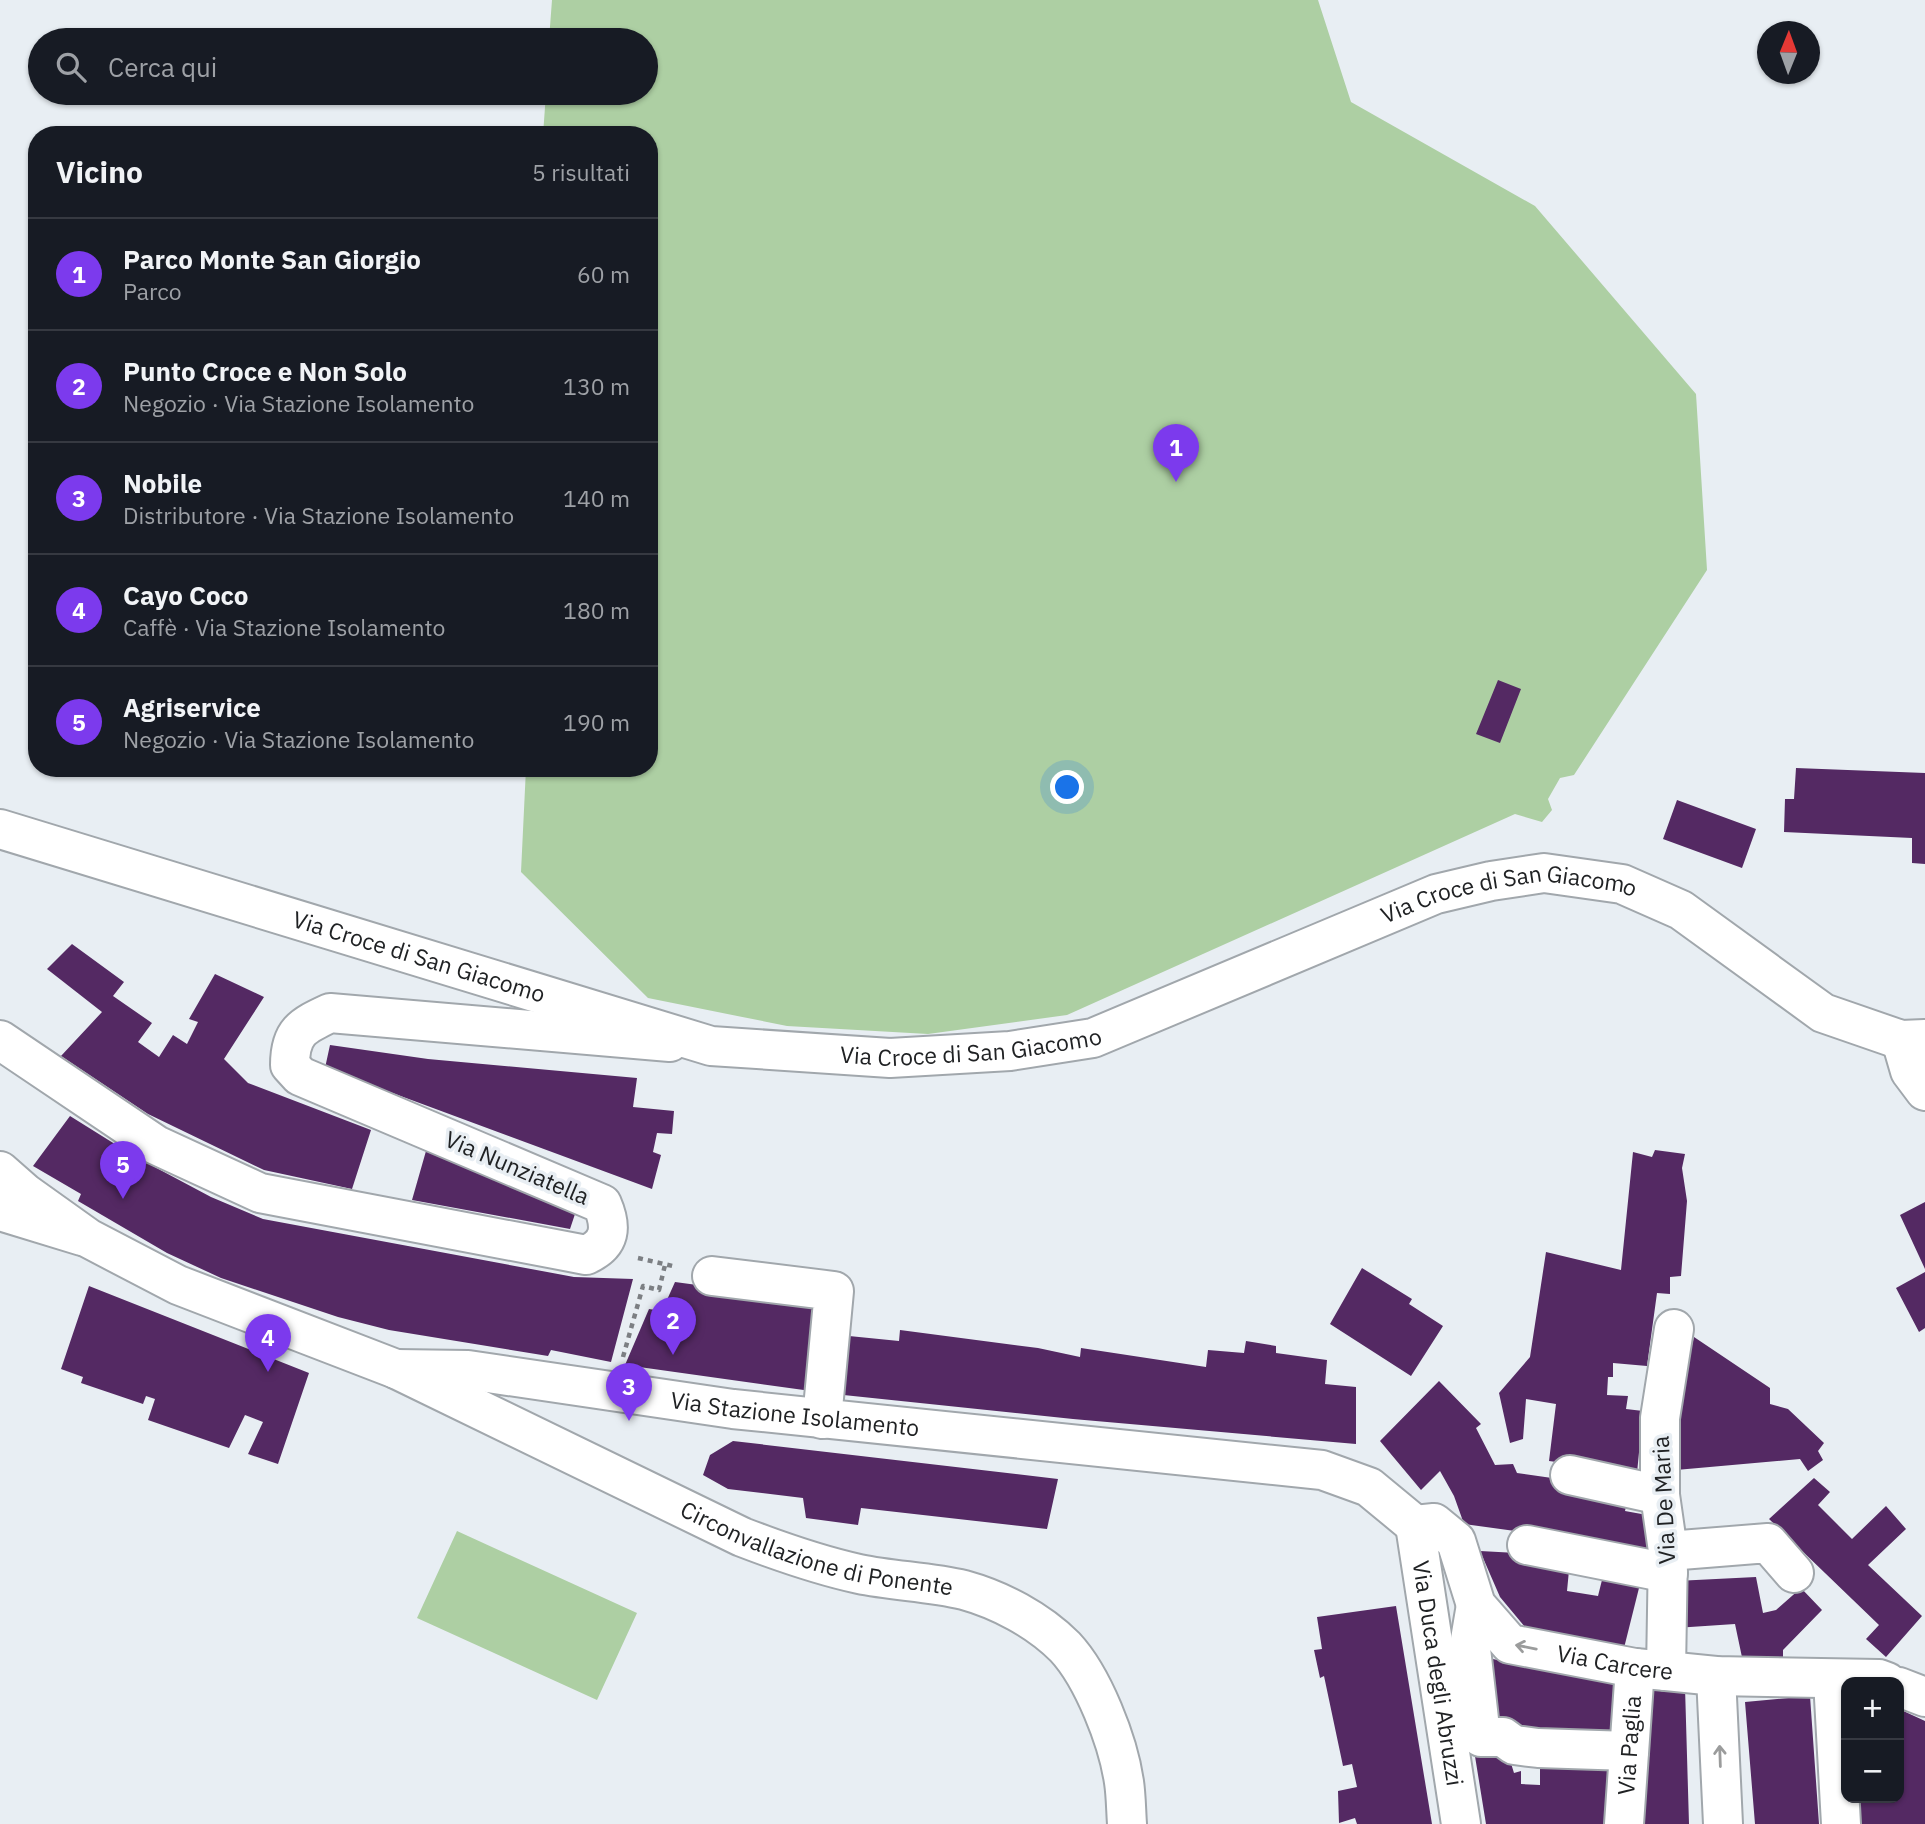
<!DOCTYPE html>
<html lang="it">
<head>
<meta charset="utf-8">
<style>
	body { margin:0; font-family:"IBM Plex Sans",sans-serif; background:#20242c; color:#f1f3f6 }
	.controls { position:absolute; right:21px; bottom:21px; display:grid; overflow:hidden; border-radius:14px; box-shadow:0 2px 5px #0004 }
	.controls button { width:63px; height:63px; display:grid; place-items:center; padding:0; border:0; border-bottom:2px solid #363941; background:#171b24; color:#f1f3f6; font:35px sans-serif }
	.compass { position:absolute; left:1757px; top:21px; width:63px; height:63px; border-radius:50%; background:#171b24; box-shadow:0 2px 5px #0004; rotate:1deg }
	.you { position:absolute; left:1068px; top:788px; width:24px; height:24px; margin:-18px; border:5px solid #fff; border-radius:50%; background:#1a73e8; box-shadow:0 0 0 10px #1a73e833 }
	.badge { display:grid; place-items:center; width:46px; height:46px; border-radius:50%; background:#7c3aed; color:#fff; font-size:23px; font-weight:700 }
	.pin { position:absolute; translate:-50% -58px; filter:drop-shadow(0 2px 4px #0008) }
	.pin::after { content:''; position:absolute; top:37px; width:24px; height:21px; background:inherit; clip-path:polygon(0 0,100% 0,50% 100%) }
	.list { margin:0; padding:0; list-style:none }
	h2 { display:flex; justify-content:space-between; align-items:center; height:91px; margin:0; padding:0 28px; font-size:30px }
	h2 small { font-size:23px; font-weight:400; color:#9ea1a6 }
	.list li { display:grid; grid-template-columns:46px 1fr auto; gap:21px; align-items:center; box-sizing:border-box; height:112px; padding:0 28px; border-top:2px solid #363941 }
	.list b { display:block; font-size:26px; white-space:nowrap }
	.list p { margin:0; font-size:23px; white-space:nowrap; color:#9ea1a6 }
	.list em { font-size:23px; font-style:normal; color:#9ea1a6 }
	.icon { flex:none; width:38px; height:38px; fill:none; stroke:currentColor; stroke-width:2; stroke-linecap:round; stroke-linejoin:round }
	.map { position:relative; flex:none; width:1925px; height:1824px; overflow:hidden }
	.search { position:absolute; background:#171b24; box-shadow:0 2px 5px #0004; left:28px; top:28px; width:630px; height:77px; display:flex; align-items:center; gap:18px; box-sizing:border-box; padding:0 24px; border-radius:38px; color:#9ea1a6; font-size:26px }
	.panel { position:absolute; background:#171b24; box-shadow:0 2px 5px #0004; left:28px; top:126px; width:630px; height:651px; border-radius:28px }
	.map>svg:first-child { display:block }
</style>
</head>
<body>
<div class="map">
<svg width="1925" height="1824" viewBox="0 0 1925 1824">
	<rect width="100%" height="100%" fill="#e8eef3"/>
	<path fill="#adcfa3" d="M552,0H1318L1351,102L1535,206L1696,394L1707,570L1574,775L1560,778L1548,799L1552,810L1542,822L1515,814L1067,1015L928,1034L787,1026L648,998L521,872L526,768H649V135H543L546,93H646V40H549Z
		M457,1531L637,1613L597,1700L417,1618Z"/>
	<path fill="#542963" d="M1498,680L1521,689L1500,743L1476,734Z
		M1796,768L1925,773V864L1912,863V838L1784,832L1785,799H1794Z
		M1677,800L1756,829L1742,868L1663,839Z
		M72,944L124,982L113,996L152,1023L138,1042L159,1057L173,1035L187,1044L198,1022L189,1019L215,974L264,997L224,1059L248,1083L371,1130L352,1189L264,1170L148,1114L61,1056L102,1012L47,969Z
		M330,1045L428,1059L637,1078L633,1107L674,1111L672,1134L657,1133L653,1152L661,1155L652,1189L325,1068Z
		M70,1116L134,1156L211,1197L263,1219L574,1277L633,1279L611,1362L551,1350L548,1356L389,1330L338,1317L221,1278L167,1253L78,1201L81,1194L33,1166Z
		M1655,1150L1685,1154L1682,1168L1687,1201L1681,1276L1670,1277V1294L1657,1293L1647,1366L1613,1363V1377H1608L1607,1395L1628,1396L1626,1409L1643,1411L1637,1473L1549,1461L1556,1404L1526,1399L1523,1439L1510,1443L1499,1393L1530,1357L1546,1252L1621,1270L1633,1152L1652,1157Z
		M426,1151L577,1208L570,1229L412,1200Z
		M1925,1202V1269L1900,1215Z
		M1362,1268L1412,1299L1409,1304L1443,1326L1411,1376L1330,1324Z
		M1925,1272V1328L1919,1332L1896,1288Z
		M675,1282L823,1302L811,1391L625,1365L649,1309L662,1311Z
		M89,1286L309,1373L278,1464L248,1454L263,1422L245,1415L229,1448L148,1420L155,1399L146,1396L143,1404L81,1383L83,1377L61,1369Z
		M900,1330L1038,1348L1080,1357L1081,1348L1206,1367L1208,1350L1244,1353L1246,1341L1276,1346V1353L1327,1360L1325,1384L1356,1387V1444L1073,1419L834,1394L839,1335L899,1341Z
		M1694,1337L1770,1388V1404L1788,1409L1824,1443L1818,1451L1823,1460L1808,1471L1800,1459L1676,1470L1674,1419Z
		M1439,1381L1481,1424L1476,1428L1495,1465L1513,1464L1517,1473L1559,1479L1627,1502L1625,1511L1647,1515L1659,1562L1544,1535L1464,1524L1454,1496L1440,1471L1421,1490L1380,1441Z
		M733,1441L1058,1479L1047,1529L861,1508L858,1525L806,1518L803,1498L728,1489L703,1475L710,1455Z
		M1814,1478L1830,1492L1818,1505L1852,1539L1886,1506L1906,1529L1868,1565L1922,1616L1886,1657L1866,1639L1879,1625L1769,1519Z
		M1480,1551L1533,1554L1570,1560L1567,1591L1598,1596L1604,1572L1641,1580L1624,1648L1554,1636L1525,1627L1500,1597Z
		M1756,1577L1763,1613L1776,1610L1801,1588L1822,1610L1783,1650V1663L1743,1662L1735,1624L1675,1628L1676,1581Z
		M1396,1606L1432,1824H1357L1355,1818L1339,1823L1338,1791L1357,1787L1352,1764L1343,1766L1324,1676L1320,1678L1314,1650L1322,1649L1317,1617Z
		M1488,1658L1625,1686L1622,1740L1493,1731Z
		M1641,1684L1685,1687L1689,1824H1630Z
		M1810,1696L1819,1824H1755L1745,1702Z
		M1899,1709L1925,1721V1824H1858L1856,1798H1899Z
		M1473,1744H1505L1514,1773L1521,1771V1784L1540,1785V1759L1619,1762L1618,1824H1486Z"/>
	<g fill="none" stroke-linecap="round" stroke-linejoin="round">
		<defs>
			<g id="minor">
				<path d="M0,1040L156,1145L260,1193L586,1255C611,1244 612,1227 602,1204L300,1076L290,1065C290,1032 302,1026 330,1013L670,1042"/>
				<path d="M1901,1040L1910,1071L1925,1091"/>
				<path d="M0,1211L82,1236"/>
				<path d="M712,1276L834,1291L822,1419"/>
				<path id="s1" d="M396,1369L468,1370L733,1409L1322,1470L1369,1487L1415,1525"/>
				<path d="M1570,1475L1660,1495"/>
				<path id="s2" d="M1415,1525L1434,1523L1456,1541L1476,1605L1510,1644L1635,1668L1666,1671L1716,1676L1879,1679L1887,1682"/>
				<path id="s3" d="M1415,1525L1461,1824"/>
				<path d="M1527,1545L1668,1573"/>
				<path d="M1668,1551L1768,1543L1794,1573"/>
				<path d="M1476,1605L1470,1640L1481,1737H1503L1514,1745L1538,1748L1629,1751"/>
				<path d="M1666,1671L1668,1551L1660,1495V1418L1674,1329"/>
				<path d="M1716,1676L1723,1824"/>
				<path d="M1833,1680L1841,1824"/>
				<path d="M1899,1687L1925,1697"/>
				<path id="s4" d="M1624,1824L1635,1668"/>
			</g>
			<g id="secondary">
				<path id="s5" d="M0,829L711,1046L890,1058L1010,1051L1093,1038L1436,894L1491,881L1544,873L1622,884L1681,910L1823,1013L1901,1040L1925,1039"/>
				<path id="s6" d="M0,1171L25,1193L88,1238L178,1285L396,1369L742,1537C781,1552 818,1565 859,1574C893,1581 929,1582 964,1590C1000,1600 1038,1620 1065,1647C1093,1677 1118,1741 1124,1782C1126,1795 1126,1810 1127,1824"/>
			</g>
		</defs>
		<use href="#minor" stroke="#a1a7ac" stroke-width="42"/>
		<use href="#secondary" stroke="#a1a7ac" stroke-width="42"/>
		<path stroke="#7c7f83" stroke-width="4.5" stroke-dasharray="5 5" stroke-linecap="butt" d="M638,1258L677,1267
			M623,1357L643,1286L659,1290L665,1265"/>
		<use href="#minor" stroke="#fff" stroke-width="38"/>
		<use href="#secondary" stroke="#fff" stroke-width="38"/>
	</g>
	<defs><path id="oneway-shaft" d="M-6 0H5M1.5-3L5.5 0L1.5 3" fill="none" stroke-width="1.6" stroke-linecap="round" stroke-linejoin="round" transform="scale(1.75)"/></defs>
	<g stroke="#9b9c9c">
		<use href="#oneway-shaft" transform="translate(1526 1647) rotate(-169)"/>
		<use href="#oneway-shaft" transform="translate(1720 1756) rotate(-92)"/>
	</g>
	<g text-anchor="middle" stroke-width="7" stroke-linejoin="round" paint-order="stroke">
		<g font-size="23" fill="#202224" stroke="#e8eef3">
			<text dy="8" stroke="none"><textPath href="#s5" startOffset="1572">Via Croce di San Giacomo</textPath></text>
			<text dy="8" stroke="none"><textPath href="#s5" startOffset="438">Via Croce di San Giacomo</textPath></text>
			<text dy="8" stroke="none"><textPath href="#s5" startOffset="1004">Via Croce di San Giacomo</textPath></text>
			<text transform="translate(517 1168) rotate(23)" y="8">Via Nunziatella</text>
			<text dy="8" stroke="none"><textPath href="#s1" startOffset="402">Via Stazione Isolamento</textPath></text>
			<text transform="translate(1664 1500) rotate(-93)" y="8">Via De Maria</text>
			<text dy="8" stroke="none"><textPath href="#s6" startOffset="906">Circonvallazione di Ponente</textPath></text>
			<text dy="8" stroke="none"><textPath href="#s2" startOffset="273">Via Carcere</textPath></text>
			<text dy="8" stroke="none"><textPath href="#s3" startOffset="150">Via Duca degli Abruzzi</textPath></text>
			<text dy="8" stroke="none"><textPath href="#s4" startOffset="79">Via Paglia</textPath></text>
		</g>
	</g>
</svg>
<div class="controls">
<button>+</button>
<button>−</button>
</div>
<svg class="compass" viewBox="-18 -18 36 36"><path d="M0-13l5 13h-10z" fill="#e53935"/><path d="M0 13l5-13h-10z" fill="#9ea1a6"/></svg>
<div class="you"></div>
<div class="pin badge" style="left:1176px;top:482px">1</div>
<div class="pin badge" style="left:673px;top:1355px">2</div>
<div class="pin badge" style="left:629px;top:1421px">3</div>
<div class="pin badge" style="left:268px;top:1372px">4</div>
<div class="pin badge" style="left:123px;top:1199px">5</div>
<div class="search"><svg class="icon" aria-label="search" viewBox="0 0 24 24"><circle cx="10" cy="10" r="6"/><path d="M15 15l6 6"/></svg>Cerca qui</div>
<section class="panel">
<h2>Vicino<small>5 risultati</small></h2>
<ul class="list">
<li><span class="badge">1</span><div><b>Parco Monte San Giorgio</b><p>Parco</p></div><em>60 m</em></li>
<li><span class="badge">2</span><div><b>Punto Croce e Non Solo</b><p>Negozio · Via Stazione Isolamento</p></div><em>130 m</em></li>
<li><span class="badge">3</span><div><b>Nobile</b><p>Distributore · Via Stazione Isolamento</p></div><em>140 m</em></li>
<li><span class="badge">4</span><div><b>Cayo Coco</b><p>Caffè · Via Stazione Isolamento</p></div><em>180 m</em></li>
<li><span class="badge">5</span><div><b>Agriservice</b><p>Negozio · Via Stazione Isolamento</p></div><em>190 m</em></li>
</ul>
</section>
</div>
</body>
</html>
